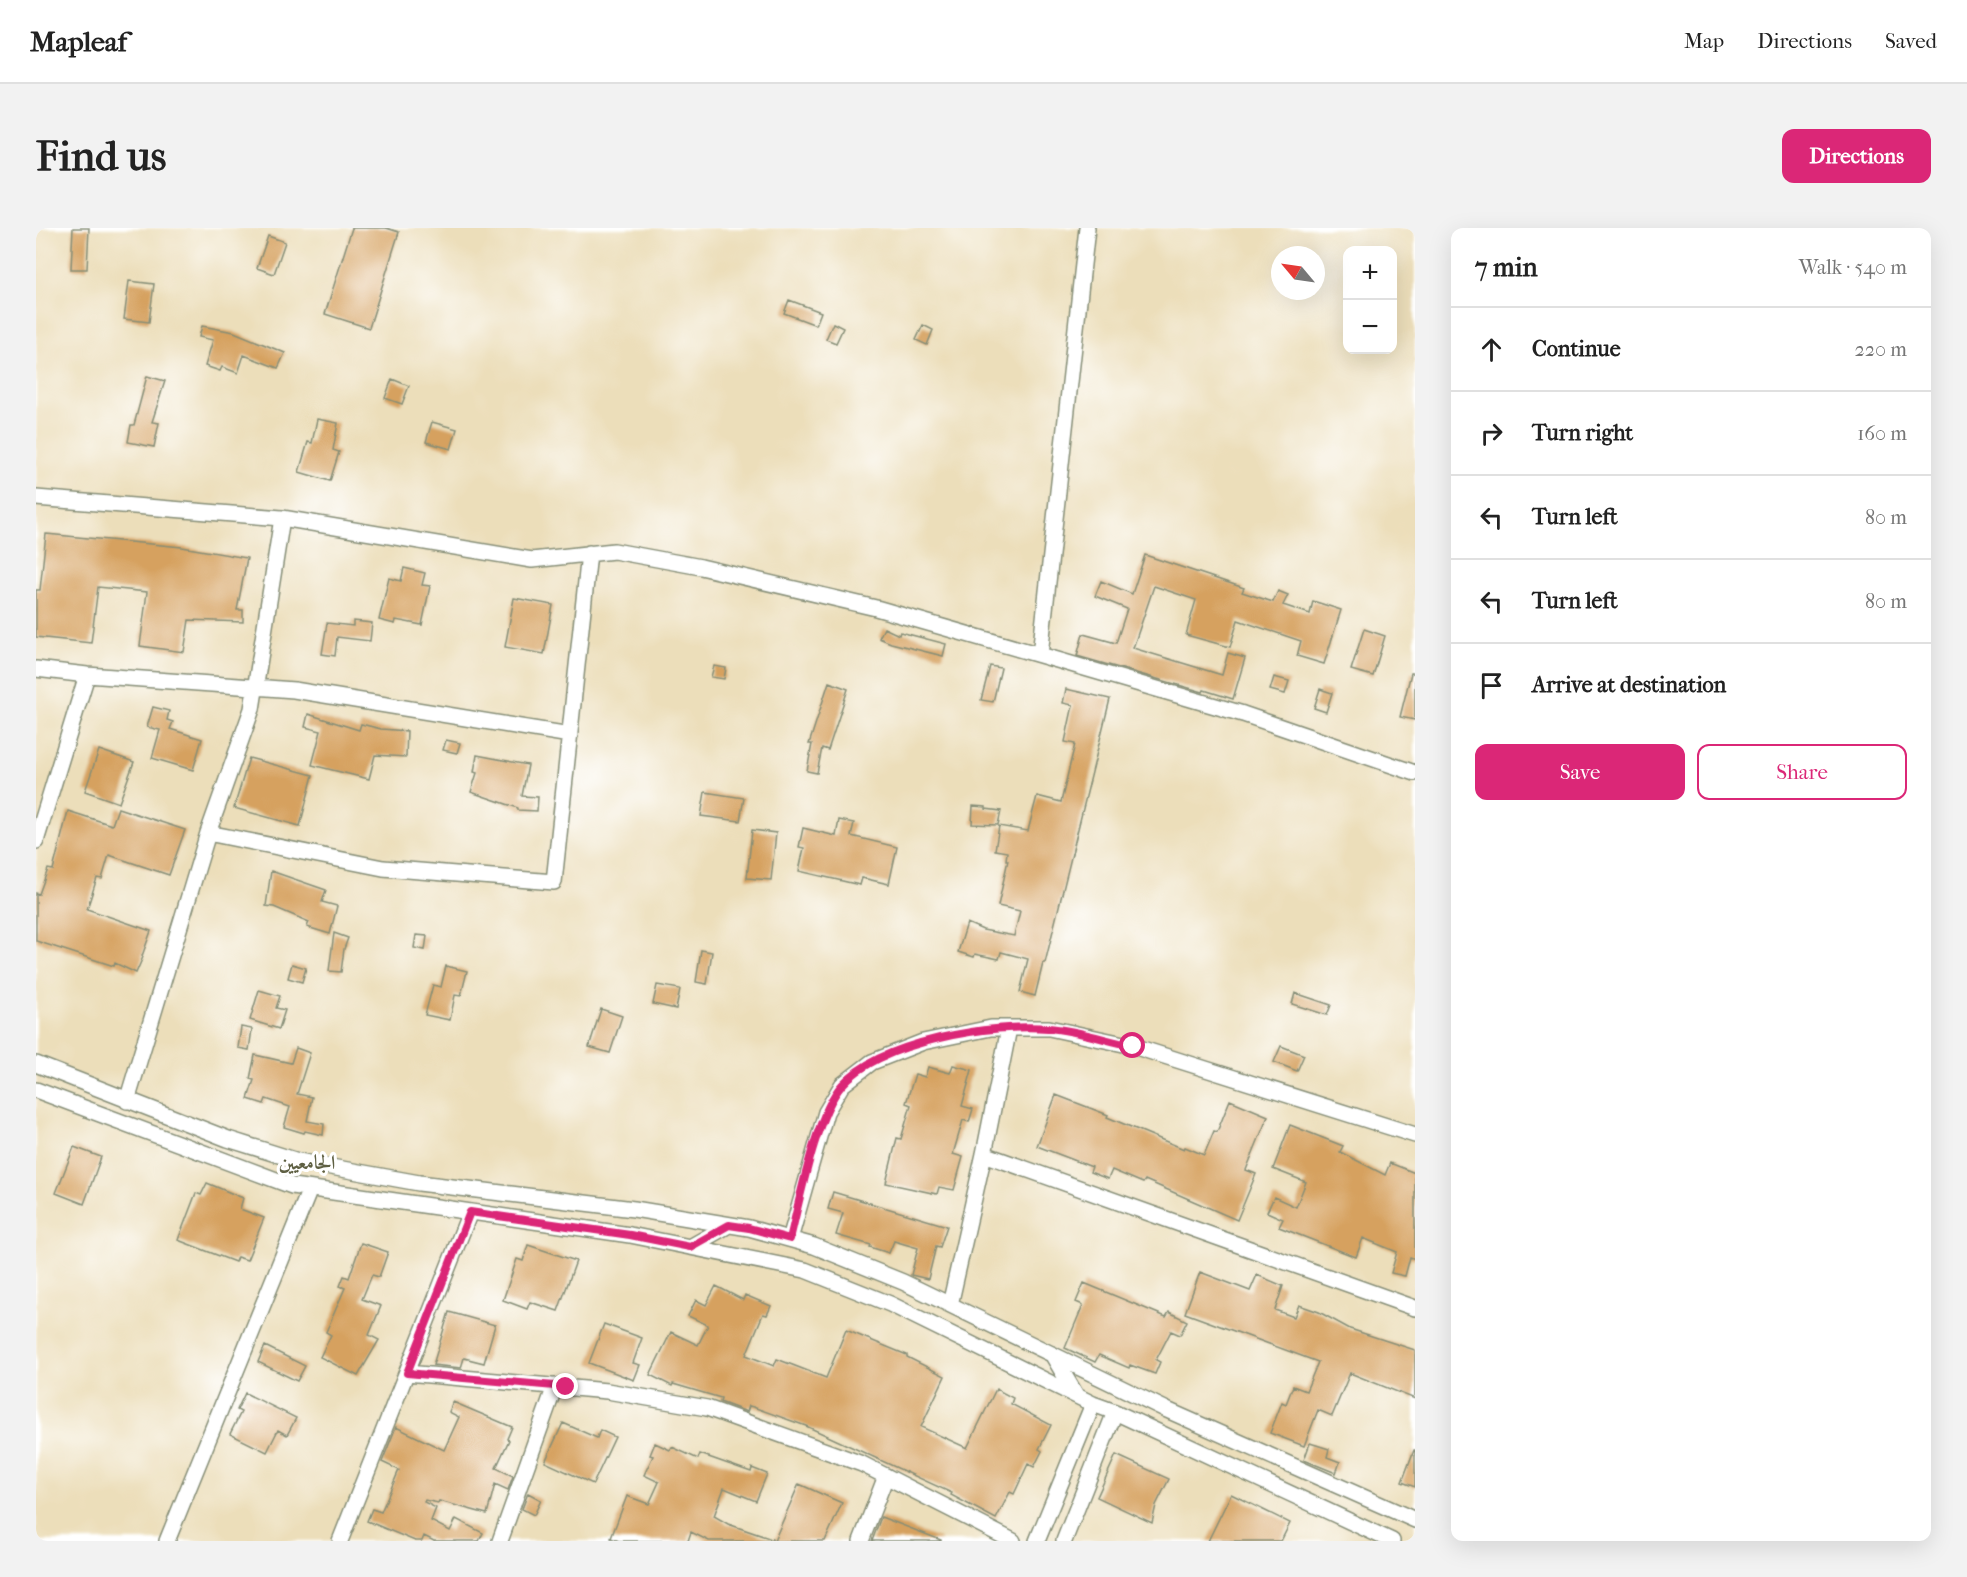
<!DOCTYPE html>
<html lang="en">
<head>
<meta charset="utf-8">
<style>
	body { margin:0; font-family:"IM FELL French Canon",Amiri,serif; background:#f2f2f2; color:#222 }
	.controls { position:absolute; right:18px; top:18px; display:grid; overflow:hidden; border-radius:12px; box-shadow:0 6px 24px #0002 }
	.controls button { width:54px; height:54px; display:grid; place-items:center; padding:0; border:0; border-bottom:2px solid #e0e0e0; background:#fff; color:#222; font:30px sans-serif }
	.compass { position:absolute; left:1235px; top:18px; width:54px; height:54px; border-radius:50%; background:#fff; box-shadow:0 6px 24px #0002; rotate:299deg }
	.stop { position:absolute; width:18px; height:18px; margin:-14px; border:4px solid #db2777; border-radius:50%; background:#fff }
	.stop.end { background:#db2777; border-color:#fff; box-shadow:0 2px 6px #0008 }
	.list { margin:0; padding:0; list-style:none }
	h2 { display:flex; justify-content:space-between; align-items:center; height:78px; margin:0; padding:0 24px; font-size:26px }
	h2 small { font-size:20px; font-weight:400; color:#767676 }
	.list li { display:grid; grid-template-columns:39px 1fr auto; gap:18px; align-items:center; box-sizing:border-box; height:84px; padding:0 24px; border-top:2px solid #e0e0e0 }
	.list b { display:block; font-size:22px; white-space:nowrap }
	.list em { font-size:20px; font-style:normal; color:#767676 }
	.actions { display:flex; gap:12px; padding:18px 24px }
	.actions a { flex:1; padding:14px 0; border:2px solid #db2777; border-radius:12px; text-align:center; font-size:21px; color:#db2777 }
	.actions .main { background:#db2777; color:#fff }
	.icon { flex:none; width:33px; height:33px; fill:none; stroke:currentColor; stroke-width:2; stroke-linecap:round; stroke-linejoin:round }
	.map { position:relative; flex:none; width:1379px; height:1313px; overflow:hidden; border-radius:12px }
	header { display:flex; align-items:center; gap:36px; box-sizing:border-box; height:84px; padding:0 30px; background:#fff; border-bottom:2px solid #e0e0e0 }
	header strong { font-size:28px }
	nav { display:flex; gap:33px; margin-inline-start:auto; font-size:21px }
	.intro { display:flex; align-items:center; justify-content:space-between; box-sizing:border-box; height:144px; padding:0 36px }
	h1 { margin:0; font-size:42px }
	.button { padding:15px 27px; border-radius:12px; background:#db2777; color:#fff; font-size:21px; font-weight:700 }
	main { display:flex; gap:36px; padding:0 36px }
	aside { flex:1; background:#fff; border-radius:12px; box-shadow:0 6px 24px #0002 }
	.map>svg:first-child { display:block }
</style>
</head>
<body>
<header>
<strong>Mapleaf</strong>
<nav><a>Map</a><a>Directions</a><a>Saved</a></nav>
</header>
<div class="intro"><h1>Find us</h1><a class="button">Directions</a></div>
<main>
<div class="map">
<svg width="1379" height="1313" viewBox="0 0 1379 1313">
	<rect width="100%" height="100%" fill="#fff"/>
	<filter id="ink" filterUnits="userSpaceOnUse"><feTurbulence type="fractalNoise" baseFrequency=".0167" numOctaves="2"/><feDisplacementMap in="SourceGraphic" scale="12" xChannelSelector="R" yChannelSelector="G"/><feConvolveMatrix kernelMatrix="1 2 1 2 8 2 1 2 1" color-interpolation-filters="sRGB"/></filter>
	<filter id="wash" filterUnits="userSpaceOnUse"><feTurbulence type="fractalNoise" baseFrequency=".008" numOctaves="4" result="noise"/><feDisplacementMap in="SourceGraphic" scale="24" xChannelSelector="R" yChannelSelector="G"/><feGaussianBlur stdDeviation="1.35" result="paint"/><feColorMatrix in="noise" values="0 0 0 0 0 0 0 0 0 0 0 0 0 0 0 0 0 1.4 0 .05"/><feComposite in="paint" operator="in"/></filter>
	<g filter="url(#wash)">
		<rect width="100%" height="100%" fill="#ecdeba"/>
		<g id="blocks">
			<path fill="#d6a15e" d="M37,0H53L51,41H35Z
				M316,0H350L363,4L333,100L289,86Z
				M232,8L249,14L238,46L221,40Z
				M93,53L118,56L113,94L88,91Z
				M753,72L785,84L780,97L748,85Z
				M797,95L807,100L800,115L790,111Z
				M887,97L897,102L891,117L880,112Z
				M166,98L198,104L249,125L242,140L208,127L202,145L186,139L184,143L169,138L177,112L163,109Z
				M111,148L129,153L116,194L123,195L118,219L92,214L95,197H98Z
				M356,151L373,158L366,176L349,170Z
				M281,191L302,195L297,222L303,224L294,253L263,244L272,214L276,215Z
				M396,194L421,201L415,221L390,214Z
				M10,306L146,319L211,330L201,382H207V394L153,392L148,424L104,418L111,364L62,359L55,415L0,409V362H4Z
				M1109,327L1208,360L1206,364L1237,374L1242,363L1252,367L1247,377L1274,386L1277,373L1305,382L1288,436L1261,428L1265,413L1202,392L1194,419L1150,407L1160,372L1118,358L1097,420L1186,447L1192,425L1209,430L1197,471L1168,462L1167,464L1041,428L1047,406L1080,415L1091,381L1059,368L1065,353L1096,366Z
				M368,340L389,345L386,357L394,358L386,397L360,392L359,396L343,392L353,350L365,353Z
				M478,370L517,377L508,426L469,419Z
				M317,393L336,395L334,413L301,409L299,428L286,426L291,395L317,398Z
				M848,400L863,407L864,404L910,416L907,428L855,415L843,410Z
				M1328,401L1349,408L1337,448L1315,442Z
				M678,438L690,440L688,451L675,449Z
				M954,438L965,440L957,474L945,472Z
				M1375,445H1379V492L1364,489Z
				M1238,449L1253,453L1249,466L1234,462Z
				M793,454L812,461L792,522L786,520L781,545L771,543L776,516H773Z
				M1030,461L1074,471L1009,735H1007L999,768L984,764L992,731L965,724L963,731L939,726L938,729L922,724L931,695L947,702L978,708L984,683L962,678L972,632H970L971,624L959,622L963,598L992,603L1001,568L1025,574L1039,516L1029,514L1037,477L1027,475Z
				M1284,461L1296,465L1290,484L1278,480Z
				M117,479L133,483L131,492L137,494L134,501L166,511L157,542L116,530L124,502L111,499Z
				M272,486L323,502L325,496L345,501L371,503L370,529L339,527L333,551L276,537L285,503L269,499Z
				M410,512L424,515L421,525L407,522Z
				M63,522L98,534L83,575L49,563Z
				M441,527L492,537L486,568L502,569L501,583L482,582V580L435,564L441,545L438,544Z
				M213,530L277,547L264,598L198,580Z
				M669,564L708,570L704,593L665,588Z
				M937,578L950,579V581L965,583L962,597L936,596Z
				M82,580L149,602L133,647L73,627L66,651L61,650L51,681L115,703L106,728L107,729L100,745L79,735L78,738L0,713V665L3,666L12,641L17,642L32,583L76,597Z
				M803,592L818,595L815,608L861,619L853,656L826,650L824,657L763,643L768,620L763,619L767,600L800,608Z
				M716,602L740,605L735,652L711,650Z
				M235,643L290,662L286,674L301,678L294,706L271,699L273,694L238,679L230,678Z
				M298,705L312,710L308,721L305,744L293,743Z
				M380,707L391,708L389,722L378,720Z
				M665,722L676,724L671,756L660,754Z
				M256,736L270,740L266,754L252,750Z
				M410,738L431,743L425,768L419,767L414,792L389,787L397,757L405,759Z
				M621,757L644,761L640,781L617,776Z
				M223,762L244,768L240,780L249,782L243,801L214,792Z
				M1259,765L1295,777L1291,787L1256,776Z
				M565,781L586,788L574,825L553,819Z
				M205,799L216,801L213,822L202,820Z
				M1245,818L1268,827L1261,843L1238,834Z
				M260,820L274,825L261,866L276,869L271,893L288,896L287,907L269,903L268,905L248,899L254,879L230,871L228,876L212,871L218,852L214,851L219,827L255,835Z
				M917,837L936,842L926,878L937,881L933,894L927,892L917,926L927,929L918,962L903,959L901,966L850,955L861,910L865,911L875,877L870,875L879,846L889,849L892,839L914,845Z
				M1020,867L1072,887L1071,889L1148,921L1149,919L1168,927L1178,903L1181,904L1194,872L1232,888L1210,942L1220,946L1201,992L1109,952L1107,955L1076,942L1072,951L1054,944L1056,939L1001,918Z
				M1254,897L1307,918L1304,924L1349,947L1354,935L1379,945V1031L1374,1029L1369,1048L1355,1045L1361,1024L1327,1010L1320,1029L1243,999L1247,991L1231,984L1238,969L1260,979L1270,954L1237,941Z
				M38,919L65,929L48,976L20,965Z
				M171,955L207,970L204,981L228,990L211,1032L201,1029L199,1034L142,1012L160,965L165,967Z
				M797,964L911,998L904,1019L900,1018L892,1051L875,1047L882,1020L858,1013L853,1025L834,1019L835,1017L800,1007L807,985L792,981Z
				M325,1015L352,1024L343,1049L336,1047L326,1071L345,1078L333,1107L343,1112L322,1148L284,1129L295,1107L290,1104L309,1060L304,1058L308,1048L313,1050Z
				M492,1017L540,1033L522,1083L494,1074L491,1081L467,1072L481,1031L487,1033Z
				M1164,1044L1214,1063L1221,1047L1247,1058L1239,1082L1258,1089L1263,1077L1283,1084L1314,1101L1379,1122V1171L1314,1145L1296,1188L1282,1182L1268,1218L1234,1205L1246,1174L1250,1176L1257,1158L1270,1163L1282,1134L1149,1085Z
				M1048,1055L1130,1089L1133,1084L1151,1093L1144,1107L1135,1103L1120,1132L1124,1134L1119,1146L1094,1137L1093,1140L1063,1127L1059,1134L1029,1120L1047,1077L1040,1074Z
				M680,1058L707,1072L709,1067L735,1078L731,1087L727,1086L710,1127L738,1138L741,1131L790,1150L810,1102L871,1127V1129L909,1148L885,1199L931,1220L960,1161L977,1170L975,1176L1015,1197L1003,1221L1006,1223L998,1239L992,1236L978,1266L974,1264L960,1291L915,1267L916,1265L770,1198L717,1179L713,1178L711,1184L684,1174L685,1170L637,1156L636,1158L614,1147L635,1104L662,1117L672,1097L652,1088L660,1072L670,1077Z
				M413,1084L459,1097L448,1135L428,1130L425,1140L397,1137Z
				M568,1096L606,1110L597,1135L604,1137L598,1152L553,1135Z
				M229,1118L269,1138L261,1153L222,1134Z
				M209,1165L260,1190L251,1207L242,1202L231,1224L194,1206L205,1184L201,1182Z
				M417,1174L476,1199L471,1211L473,1212L460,1240L477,1248L472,1262L459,1256L451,1286L403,1273L402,1275L389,1272L388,1274L400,1280L395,1293L414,1303L420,1291L447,1305L443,1313H398L388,1308L386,1313H379L331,1293L336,1281L345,1284L363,1242L346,1234L360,1199L408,1222L423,1189L413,1184Z
				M527,1195L561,1210L564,1202L579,1209L557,1256L509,1234Z
				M619,1215L634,1222L636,1219L662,1231L664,1226L715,1244L716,1240L731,1246L720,1273L688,1260L678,1288L692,1296L736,1311V1313H673L655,1304L652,1313H583L575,1310L591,1268L613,1276L623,1254L608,1247L617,1228L614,1227Z
				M1274,1215L1293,1221L1291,1229L1304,1234L1300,1245L1268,1232Z
				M1378,1222H1379V1259L1366,1254Z
				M1080,1227L1133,1251L1120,1277L1116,1295L1061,1269Z
				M763,1256L806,1275L789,1313H738Z
				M492,1265L505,1272L498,1287L486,1281Z
				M1195,1266L1254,1295L1245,1313H1172Z
				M845,1289L905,1312V1313H836Z"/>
		</g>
	</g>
	<g filter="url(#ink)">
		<use href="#blocks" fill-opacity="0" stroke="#868e77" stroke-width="1.5"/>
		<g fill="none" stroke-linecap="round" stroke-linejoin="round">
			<defs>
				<path id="street" d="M0,270L246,290L496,332L578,323L665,339L840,380L1004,427L1207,486L1379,545
					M1004,427L1051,0
					M0,441L51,447L258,462L534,507
					M172,605L347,640L518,654L553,325
					M0,613L51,447
					M0,836L192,911L262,933L383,955L598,981L713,1000L778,1018L867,1054L1131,1182L1379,1292
					M0,862L256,958L594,1007L769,1042L854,1076L1057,1176L1079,1184L1356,1313
					M91,873L172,605L216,481L246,290
					M948,926L1379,1080
					M754,1011L790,884L806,857L836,834L887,814L955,800H1013L1097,818L1379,907
					M654,1019L693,997
					M914,1077L948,926L973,800
					M1016,1126L1040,1167
					M371,1145L571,1163L671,1180L826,1236L977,1313
					M131,1313L274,961
					M304,1313L434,984
					M464,1313L519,1158
					M825,1313L850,1248
					M1001,1313L1057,1176
					M1028,1313L1079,1184"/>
			</defs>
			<use href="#street" stroke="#868e77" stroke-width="18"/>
			<use href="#street" stroke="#fff" stroke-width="15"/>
		</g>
	</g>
	<g fill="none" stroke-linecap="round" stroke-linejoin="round" filter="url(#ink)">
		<path stroke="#db2777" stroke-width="8" d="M530,1159L371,1145L434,984L594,1007L654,1019L693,997L713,1000L754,1011C764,971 780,886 806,857C845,813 957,795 1012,800C1040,802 1069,812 1097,818"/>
	</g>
	<g text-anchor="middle" stroke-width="6" stroke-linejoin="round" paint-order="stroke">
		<g font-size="20" font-weight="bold" fill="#5f6043" stroke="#fff">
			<text x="271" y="941">الجامعيين</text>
		</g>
	</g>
</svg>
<div class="controls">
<button>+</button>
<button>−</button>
</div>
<svg class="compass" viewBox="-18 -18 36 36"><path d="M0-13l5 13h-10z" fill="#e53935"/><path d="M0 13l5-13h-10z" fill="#767676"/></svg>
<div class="stop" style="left:1097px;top:818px"></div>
<div class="stop end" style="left:530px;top:1159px"></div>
</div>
<aside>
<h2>7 min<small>Walk · 540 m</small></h2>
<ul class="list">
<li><svg class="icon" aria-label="ahead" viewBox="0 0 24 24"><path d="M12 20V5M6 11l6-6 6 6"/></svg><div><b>Continue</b></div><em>220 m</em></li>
<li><svg class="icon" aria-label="right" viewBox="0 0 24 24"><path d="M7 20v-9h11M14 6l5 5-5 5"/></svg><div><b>Turn right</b></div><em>160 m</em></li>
<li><svg class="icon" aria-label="left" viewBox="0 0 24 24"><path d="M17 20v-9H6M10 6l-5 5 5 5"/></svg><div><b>Turn left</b></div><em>80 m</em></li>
<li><svg class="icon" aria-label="left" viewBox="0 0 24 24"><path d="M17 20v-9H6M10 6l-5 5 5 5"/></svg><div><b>Turn left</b></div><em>80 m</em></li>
<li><svg class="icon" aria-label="arrive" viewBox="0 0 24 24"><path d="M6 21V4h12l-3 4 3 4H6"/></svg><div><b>Arrive at destination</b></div></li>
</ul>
<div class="actions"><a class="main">Save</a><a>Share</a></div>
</aside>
</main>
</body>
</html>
